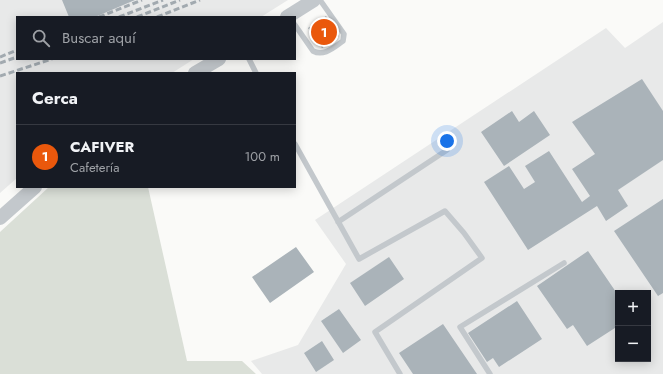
<!DOCTYPE html>
<html lang="es">
<head>
<meta charset="utf-8">
<style>
	body { margin:0; font-family:Jost,sans-serif; background:#242831; color:#f1f3f6 }
	.controls { position:absolute; right:12px; bottom:12px; display:grid; overflow:hidden; border-radius:0px; box-shadow:0 2px 10px #0003 }
	.controls button { width:36px; height:36px; display:grid; place-items:center; padding:0; border:0; border-bottom:1px solid #363941; background:#171b24; color:#f1f3f6; font:20px sans-serif }
	.you { position:absolute; left:447px; top:141px; width:14px; height:14px; margin:-10px; border:3px solid #fff; border-radius:50%; background:#1a73e8; box-shadow:0 0 0 6px #1a73e833 }
	.badge { display:grid; place-items:center; width:26px; height:26px; border-radius:50%; background:#ea580c; color:#fff; font-size:13px; font-weight:700 }
	.pin { position:absolute; translate:-50% -50%; border:2px solid #fff; box-shadow:0 1px 4px #0006 }
	.list { margin:0; padding:0; list-style:none }
	h2 { display:flex; justify-content:space-between; align-items:center; height:52px; margin:0; padding:0 16px; font-size:17px }
	h2 small { font-size:13px; font-weight:400; color:#9ea1a6 }
	.list li { display:grid; grid-template-columns:26px 1fr auto; gap:12px; align-items:center; box-sizing:border-box; height:64px; padding:0 16px; border-top:1px solid #363941 }
	.list b { display:block; font-size:15px; white-space:nowrap }
	.list p { margin:0; font-size:13px; white-space:nowrap; color:#9ea1a6 }
	.list em { font-size:13px; font-style:normal; color:#9ea1a6 }
	.icon { flex:none; width:22px; height:22px; fill:none; stroke:currentColor; stroke-width:2; stroke-linecap:round; stroke-linejoin:round }
	.map { position:relative; flex:none; width:663px; height:374px; overflow:hidden }
	.search { position:absolute; background:#171b24; box-shadow:0 2px 10px #0003; left:16px; top:16px; width:280px; height:44px; display:flex; align-items:center; gap:10px; box-sizing:border-box; padding:0 14px; border-radius:0px; color:#9ea1a6; font-size:15px }
	.panel { position:absolute; background:#171b24; box-shadow:0 2px 10px #0003; left:16px; top:72px; width:280px; height:116px; border-radius:0px }
	.map>svg:first-child { display:block }
</style>
</head>
<body>
<div class="map">
<svg width="663" height="374" viewBox="0 0 663 374">
	<rect width="100%" height="100%" fill="#fafaf8"/>
	<path fill="#e8e9e9" fill-rule="evenodd" d="M0,0H288L261,17H17V59H194L172,73H17V178L0,193Z
		M663,22V374H262L251,361L298,345L346,264L315,220L606,28L625,48ZM618,293H648V359H618Z"/>
	<path fill="#dadfd7" d="M49,187H148L187,361H242L256,374H0V232Z"/>
	<path fill="#aab3b9" d="M62,0H135L95,17H69Z
		M326,16L339,36L322,48L308,28Z
		M642,79L663,111V160L618,190L628,206L606,221L597,206L528,250L484,182L509,166L524,189L535,182L525,166L549,151L582,202L590,196L572,169L595,154L572,122Z
		M512,111L519,122L534,111L550,135L504,166L481,132Z
		M663,199V293L658,296L614,231Z
		M296,247L314,272L270,303L252,277Z
		M588,251L618,295V326L587,346L573,325L567,329L537,286Z
		M389,257L404,279L365,306L350,283Z
		M517,301L542,339L499,367L493,358L487,362L468,333Z
		M339,309L361,340L343,353L321,321Z
		M443,324L477,374H413L399,353Z
		M322,341L334,360L316,372L304,353Z"/>
	<g fill="none" stroke-linecap="round" stroke-linejoin="round">
		<path stroke="#c3c8cc" stroke-width="5.5" d="M295,25L313,51C324,57 334,47 343,41L344,34L320,0
			M249,59L256,73
			M295,144L359,259L445,211L464,233L482,258L375,332L400,374
			M338,222L447,150
			M490,374L460,327L564,263"/>
		<path stroke="#c3c8cc" stroke-width="14" d="M287,17L314,0
			M195,73L219,59
			M0,218L35,187"/>
		<path stroke="#a2aab0" stroke-width="3" stroke-dasharray="6 3" stroke-linecap="butt" d="M99,17L142,0
			M119,17L163,0
			M137,17L180,0
			M157,17L200,0
			M0,57L17,50
			M0,63L17,57
			M0,76L52,59"/>
	</g>
</svg>
<div class="controls">
<button>+</button>
<button>−</button>
</div>
<div class="you"></div>
<div class="pin badge" style="left:324px;top:32px">1</div>
<div class="search"><svg class="icon" aria-label="search" viewBox="0 0 24 24"><circle cx="10" cy="10" r="6"/><path d="M15 15l6 6"/></svg>Buscar aquí</div>
<section class="panel">
<h2>Cerca<small></small></h2>
<ul class="list">
<li><span class="badge">1</span><div><b>CAFIVER</b><p>Cafetería</p></div><em>100 m</em></li>
</ul>
</section>
</div>
</body>
</html>
